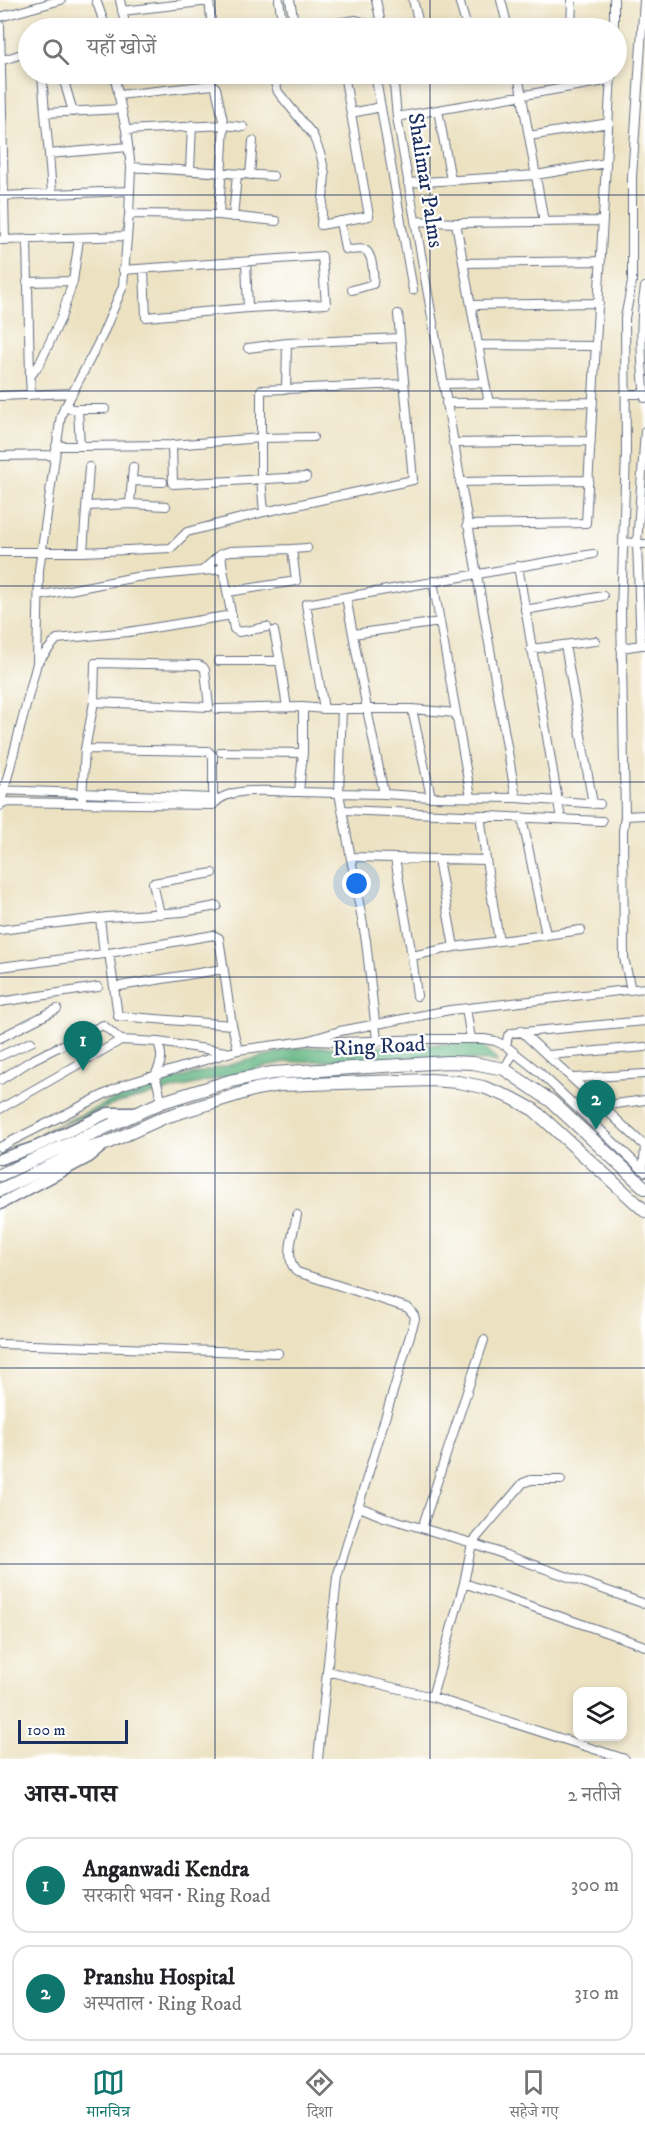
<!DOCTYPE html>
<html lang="hi">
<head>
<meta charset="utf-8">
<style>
	body { margin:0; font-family:"IM FELL DW Pica","Noto Serif Devanagari",serif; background:#f2f2f2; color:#202124 }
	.controls { position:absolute; right:18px; bottom:18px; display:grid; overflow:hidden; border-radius:12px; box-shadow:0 3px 9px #0003 }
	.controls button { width:54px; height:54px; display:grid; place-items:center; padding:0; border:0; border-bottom:2px solid #e0e0e0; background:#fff; color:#202124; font:30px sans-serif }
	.scale { position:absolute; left:18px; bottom:15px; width:110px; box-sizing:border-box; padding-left:6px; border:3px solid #1b2f5e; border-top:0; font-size:16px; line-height:21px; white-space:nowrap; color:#1b2f5e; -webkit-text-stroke:4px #fff; paint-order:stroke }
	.you { position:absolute; left:357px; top:884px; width:21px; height:21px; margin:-15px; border:4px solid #fff; border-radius:50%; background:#1a73e8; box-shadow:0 0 0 9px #1a73e833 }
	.badge { display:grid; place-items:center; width:39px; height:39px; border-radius:50%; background:#0f766e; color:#fff; font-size:20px; font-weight:700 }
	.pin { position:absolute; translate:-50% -50px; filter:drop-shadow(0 2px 3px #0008) }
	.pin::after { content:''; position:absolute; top:32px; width:21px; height:18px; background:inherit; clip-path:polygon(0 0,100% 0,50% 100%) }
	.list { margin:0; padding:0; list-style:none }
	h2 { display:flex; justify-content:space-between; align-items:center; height:78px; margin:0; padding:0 24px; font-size:26px }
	h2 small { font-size:20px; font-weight:400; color:#757577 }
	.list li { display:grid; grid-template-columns:39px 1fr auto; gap:18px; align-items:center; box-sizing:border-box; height:96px; margin:0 12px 12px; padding:0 12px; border:2px solid #e0e0e0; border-radius:18px }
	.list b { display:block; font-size:22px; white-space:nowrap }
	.list p { margin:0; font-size:20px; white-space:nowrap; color:#757577 }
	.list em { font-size:20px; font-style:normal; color:#757577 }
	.icon { flex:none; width:33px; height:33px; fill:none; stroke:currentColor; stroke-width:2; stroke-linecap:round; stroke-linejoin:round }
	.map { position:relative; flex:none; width:645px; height:1759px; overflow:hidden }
	.search { position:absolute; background:#fff; box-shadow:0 3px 9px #0003; left:18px; right:18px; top:18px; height:66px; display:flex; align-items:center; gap:15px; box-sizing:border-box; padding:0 21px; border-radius:33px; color:#757577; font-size:22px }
	.sheet { height:294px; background:#fff }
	nav { display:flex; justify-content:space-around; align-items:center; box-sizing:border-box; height:84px; border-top:2px solid #e0e0e0; background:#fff; font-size:16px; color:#757577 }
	nav a { display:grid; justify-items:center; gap:3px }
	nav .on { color:#0f766e }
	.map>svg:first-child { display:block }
</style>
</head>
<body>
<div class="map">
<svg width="645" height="1759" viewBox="0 0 645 1759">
	<rect width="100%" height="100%" fill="#fff"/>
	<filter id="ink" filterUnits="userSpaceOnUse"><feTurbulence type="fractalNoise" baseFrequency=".0167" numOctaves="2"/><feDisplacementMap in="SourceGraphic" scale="12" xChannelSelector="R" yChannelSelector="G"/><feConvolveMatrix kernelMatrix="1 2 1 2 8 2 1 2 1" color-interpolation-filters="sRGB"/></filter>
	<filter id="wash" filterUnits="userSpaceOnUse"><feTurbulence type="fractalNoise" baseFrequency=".008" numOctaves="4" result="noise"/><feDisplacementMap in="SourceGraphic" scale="24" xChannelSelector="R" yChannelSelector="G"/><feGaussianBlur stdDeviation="1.35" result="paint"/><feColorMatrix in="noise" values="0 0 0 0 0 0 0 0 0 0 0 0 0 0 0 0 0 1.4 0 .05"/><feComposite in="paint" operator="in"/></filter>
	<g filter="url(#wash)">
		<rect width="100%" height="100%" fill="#ece2c2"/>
		<path fill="#65b683" stroke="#407270" stroke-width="1.5" d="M480,1043L498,1062L435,1058L285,1062L118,1103L41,1133L137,1089L295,1048Z"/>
	</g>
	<g filter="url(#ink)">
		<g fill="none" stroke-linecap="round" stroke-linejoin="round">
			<defs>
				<path id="street" d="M96,0L106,28
					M120,0L126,28
					M209,0L212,28
					M279,0L283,28
					M290,0L295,28
					M376,0L382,28
					M413,0L420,28
					M459,0L467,28
					M501,0L508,28
					M614,0V28
					M644,0L632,177V282L625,318L626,452L621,612L625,816L645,815
					M122,11L210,1
					M0,17L61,0
					M0,26L5,240
					M305,28L356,20L366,23L367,28
					M571,28L572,0
					M0,61L28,52
					M42,74L45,113L121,109
					M62,74L73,112
					M272,74L278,92L313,135L321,156L325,174L321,225L369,216L344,74
					M375,74L413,290
					M393,74L397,117L516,798L431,797
					M518,74L544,222
					M118,95L213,85L216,88L224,125L243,127
					M438,110L451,180
					M45,113L49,154
					M351,113L381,107
					M397,117L611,80
					M126,130L224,125L219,215L129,214
					M529,136L609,123
					M131,167L273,176
					M190,170L192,125
					M250,175L253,141
					M408,183L536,175L606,163
					M52,193L49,154L128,147
					M0,196L129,191
					M219,215L276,221
					M233,217L237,175
					M340,221L345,249C352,251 360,248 365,250C373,254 374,277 373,284L352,290
					M415,221L456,223L485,383
					M456,223L603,221
					M27,239L30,377
					M2,240L127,236
					M463,263L601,261
					M123,270L322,256L326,304L248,308
					M144,270L146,317L248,308L246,262
					M27,282L73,281
					M645,287C639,323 641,361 645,398
					M471,305L599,303
					M478,345L596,346
					M248,348L287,343
					M443,384L485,383L489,403
					M286,389L287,343L400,338
					M625,394H645
					M31,395L30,377L40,363L61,318L73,281L79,239
					M0,396L72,393
					M446,403L593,402
					M77,409H105
					M645,431L637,544L641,645H645
					M453,443L591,441
					M172,445L261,438L313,437
					M56,446H80L78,410L64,407
					M80,446L172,445L173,484L306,477
					M0,456L54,455
					M133,481L163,482
					M460,482L589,480
					M130,504L166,506
					M87,506L130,504L133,467
					M264,512L261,479V390L404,384
					M467,525L586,523L611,74
					M623,542L645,544
					M292,549L307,548
					M0,552H83L89,467
					M83,552L171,548L187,532L264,512L413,480L398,314
					M518,566L561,819
					M223,569L234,629L239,632L267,627
					M202,571L221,554
					M39,596L136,577L223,569L221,554L230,551L292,549L296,581L228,592
					M525,610L603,596
					M274,631L280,661L287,708
					M353,634L440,622L433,581
					M565,645L593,804
					M621,648L641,645
					M531,649L595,641
					M218,661H280
					M37,663L57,639L128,632L232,615
					M95,663L199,665L203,667L205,670L209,707L94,702Z
					M94,702L85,749L208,751L213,756V805
					M303,707V753L299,792L339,793L342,708
					M217,709L303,707L324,709L306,604L593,554
					M324,709H367L346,597
					M412,709L431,797L384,794L367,709H412L456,713L440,622
					M456,713L471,797
					M221,752L303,753
					M0,790L213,798L216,799
					M82,798L85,749
					M516,798L600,804
					M0,802L213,805
					M214,804C230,785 275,792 299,792
					M0,806L37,663L39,570L61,415L102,336L123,286L129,214L131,167L126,130L114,74
					M344,810L602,821
					M625,816L623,831L624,958L631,990
					M351,857L486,860L480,815
					M395,858L412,956L454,947
					M438,859L454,947L546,935L522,817
					M486,860L499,941
					M160,914L153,883L213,873
					M0,930L107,917L182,912L217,906
					M546,935L581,930
					M412,956L417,996
					M0,967L104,954L100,918
					M223,969L114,987L109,953L208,936L213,935L219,938L232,1025L238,1050
					M114,987L118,1016L232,1025
					M0,1002L98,987
					M466,1008L471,1039
					M521,1031L645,1146
					M0,1038L57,1009
					M377,1040L366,941L339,793L384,794
					M313,1041L340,1042L427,1039H484L495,1041L506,1046L539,1072L645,1172
					M158,1042C163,1056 162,1062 155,1075L162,1102
					M506,1046L508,1036L512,1033L645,1021
					M548,1055L645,1047
					M0,1056L31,1042
					M504,1069L514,1052
					M574,1078L645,1074
					M0,1080L32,1060L103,1025L121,1040
					M0,1109L121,1040L158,1042L226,1052
					M587,1117L608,1105L645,1100
					M0,1147L123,1085L238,1050L306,1041L340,1031L450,1010L645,988
					M643,1170L645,1147
					M297,1215C294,1231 283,1260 297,1272L408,1308L414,1315L415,1319L337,1577L318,1759
					M0,1344L278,1353
					M357,1506L384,1517L472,1543L645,1604
					M422,1528L484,1340
					M464,1583L645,1646
					M327,1671L432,1697L625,1759
					M432,1697L464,1583L472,1543L523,1483L531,1480H561"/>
				<path id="secondary" d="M0,1159L35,1147L108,1113H136
					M0,1204L89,1157L105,1144"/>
				<path id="primary" d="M0,1175L162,1102L230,1081L272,1073L448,1062L473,1063L504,1069L551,1101L645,1188
					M0,1190L86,1149L105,1144L165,1117L256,1089L280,1085L431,1080L458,1082L483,1087L512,1098L534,1110L645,1211"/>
			</defs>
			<use href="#street" stroke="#646e81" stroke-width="10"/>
			<use href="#secondary" stroke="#646e81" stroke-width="13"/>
			<use href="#primary" stroke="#646e81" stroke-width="14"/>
			<use href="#street" stroke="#fff" stroke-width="8"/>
			<use href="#secondary" stroke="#fff" stroke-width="10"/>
			<use href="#primary" stroke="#fff" stroke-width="12"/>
		</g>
	</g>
	<path fill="none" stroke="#1b2f5e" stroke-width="1.5" stroke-opacity="0.55" d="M215,0V28M430,0V28M215,74V1759M430,74V1759M0,195H645M0,391H645M0,586H645M0,782H645M0,977H645M0,1173H645M0,1368H645M0,1564H645"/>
	<g text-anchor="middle" stroke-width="4.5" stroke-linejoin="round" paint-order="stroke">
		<g font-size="22" fill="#1b2f5e" stroke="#fff">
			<text transform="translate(427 180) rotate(81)" y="8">Shalimar Palms</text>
			<text transform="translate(379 1045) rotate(-3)" y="8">Ring Road</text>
		</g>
	</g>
</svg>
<div class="controls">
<button><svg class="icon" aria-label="layers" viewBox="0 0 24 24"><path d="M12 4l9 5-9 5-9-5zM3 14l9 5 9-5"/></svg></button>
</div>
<div class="scale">100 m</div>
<div class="you"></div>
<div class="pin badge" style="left:83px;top:1071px">1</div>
<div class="pin badge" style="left:596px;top:1130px">2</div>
<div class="search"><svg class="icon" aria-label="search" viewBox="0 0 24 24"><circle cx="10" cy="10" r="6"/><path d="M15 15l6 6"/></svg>यहाँ खोजें</div>
</div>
<section class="sheet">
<h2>आस-पास<small>2 नतीजे</small></h2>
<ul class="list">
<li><span class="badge">1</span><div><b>Anganwadi Kendra</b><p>सरकारी भवन · Ring Road</p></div><em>300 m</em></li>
<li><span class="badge">2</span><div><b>Pranshu Hospital</b><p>अस्पताल · Ring Road</p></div><em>310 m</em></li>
</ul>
</section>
<nav>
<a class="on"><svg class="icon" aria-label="map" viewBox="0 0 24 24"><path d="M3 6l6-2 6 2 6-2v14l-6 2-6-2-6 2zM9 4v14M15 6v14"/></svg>मानचित्र</a>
<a><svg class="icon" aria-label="directions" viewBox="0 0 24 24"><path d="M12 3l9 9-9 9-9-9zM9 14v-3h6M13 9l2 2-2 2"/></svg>दिशा</a>
<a><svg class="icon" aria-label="saved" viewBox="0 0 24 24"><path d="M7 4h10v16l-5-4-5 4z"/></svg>सहेजे गए</a>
</nav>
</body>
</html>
